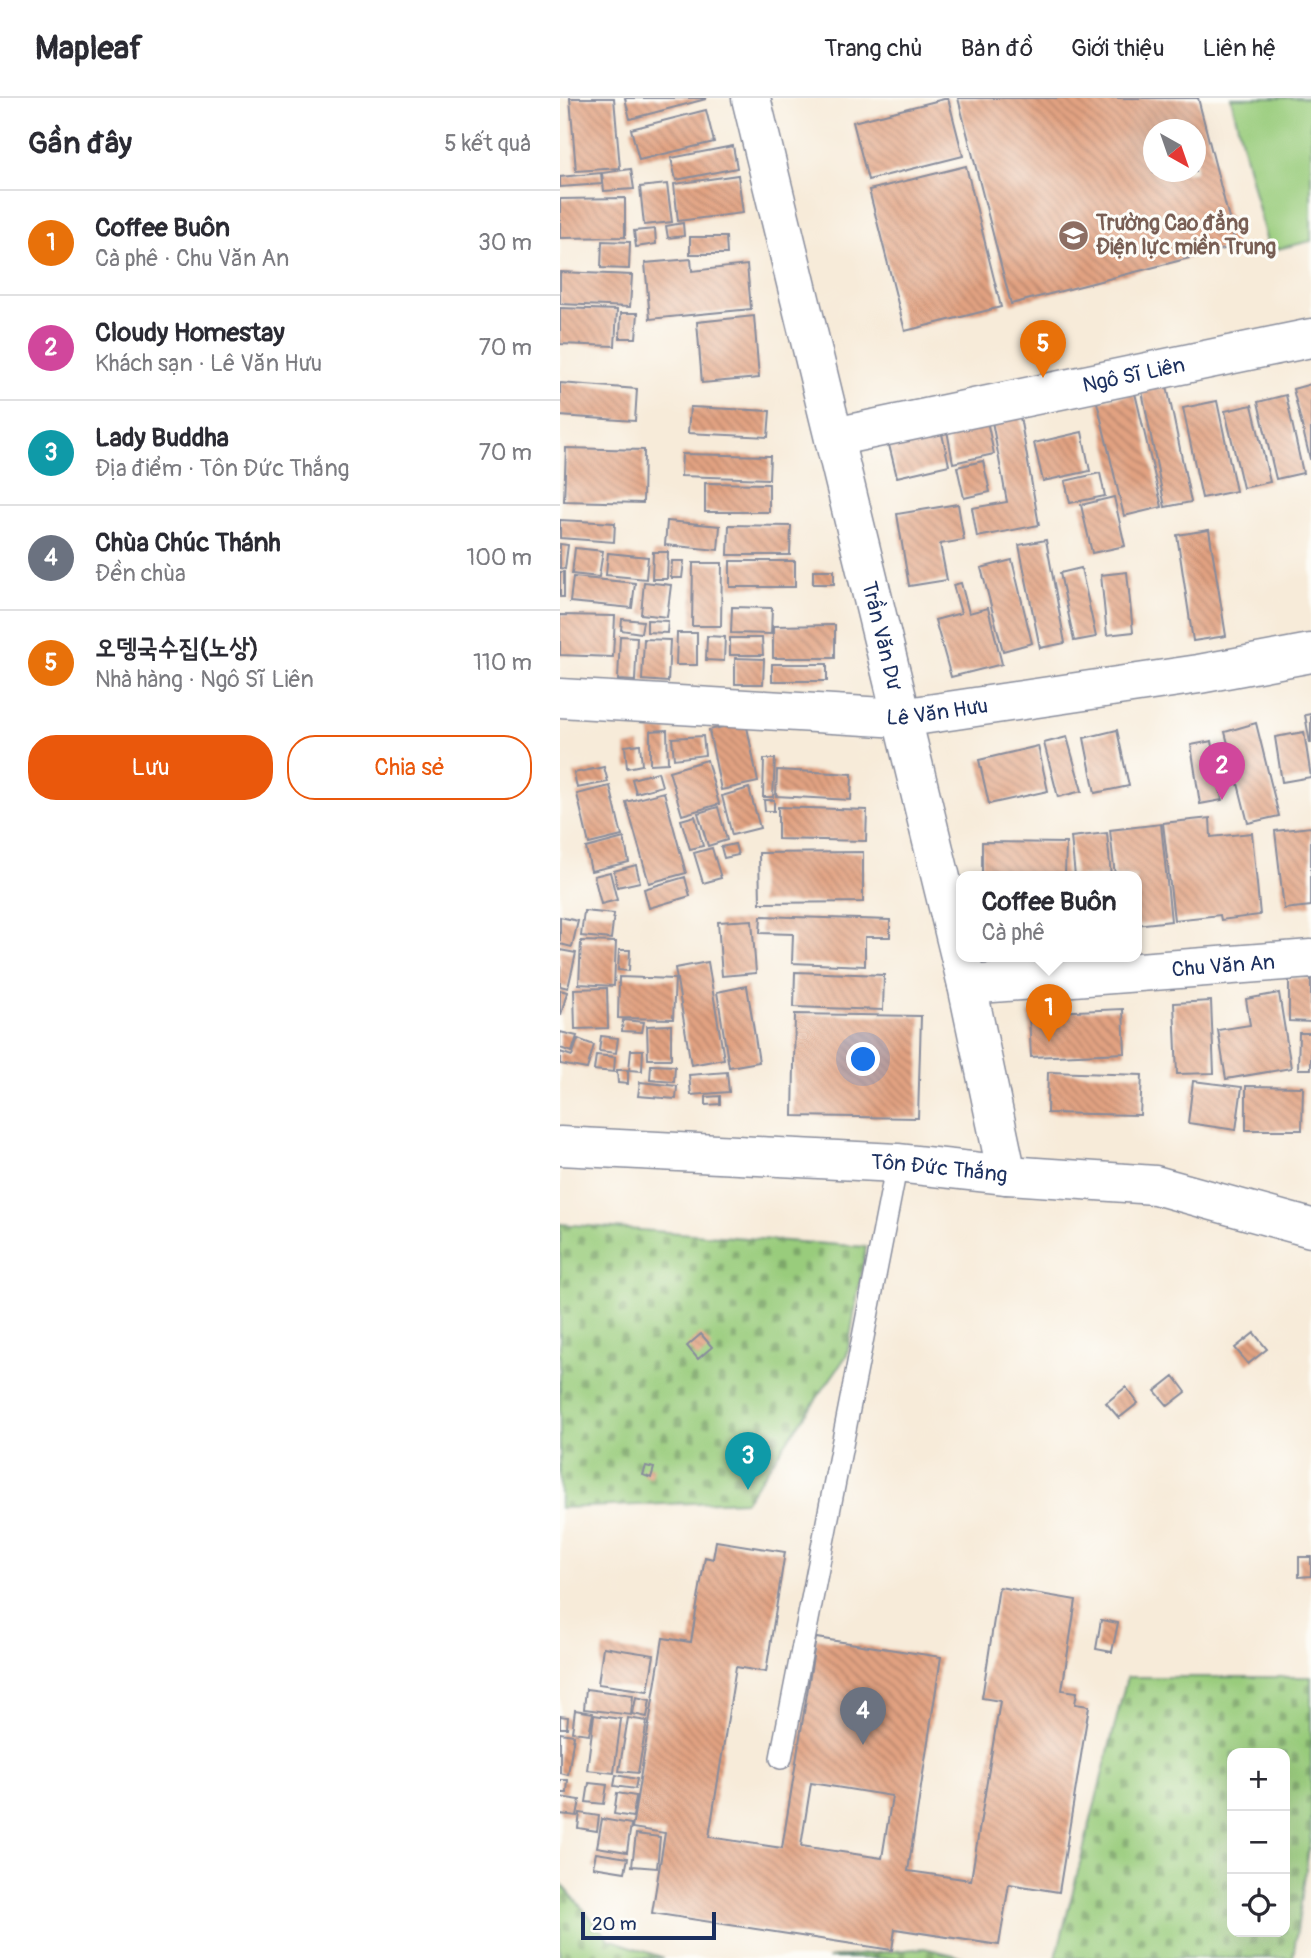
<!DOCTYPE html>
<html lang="vi">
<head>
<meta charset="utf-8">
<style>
	body { margin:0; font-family:Pangolin,"Poor Story",sans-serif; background:#f2f2f3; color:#2b2b33 }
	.controls { position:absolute; right:21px; bottom:21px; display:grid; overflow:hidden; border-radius:14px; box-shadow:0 7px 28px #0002 }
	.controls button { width:63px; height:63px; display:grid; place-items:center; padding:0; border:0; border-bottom:2px solid #e1e1e2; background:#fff; color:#2b2b33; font:35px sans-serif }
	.compass { position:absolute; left:583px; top:21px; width:63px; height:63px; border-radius:50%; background:#fff; box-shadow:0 7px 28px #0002; rotate:140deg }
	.scale { position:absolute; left:21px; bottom:18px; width:135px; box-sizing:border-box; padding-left:7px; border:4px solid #1b2f5e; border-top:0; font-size:19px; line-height:24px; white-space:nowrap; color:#1b2f5e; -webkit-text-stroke:5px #fdfcf7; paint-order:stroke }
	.you { position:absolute; left:304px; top:962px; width:24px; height:24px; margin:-18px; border:5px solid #fff; border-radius:50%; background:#1a73e8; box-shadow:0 0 0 10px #1a73e833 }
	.badge { display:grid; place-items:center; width:46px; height:46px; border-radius:50%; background:#ea580c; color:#fff; font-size:23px; font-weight:700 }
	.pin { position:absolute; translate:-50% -58px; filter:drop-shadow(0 2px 4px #0008) }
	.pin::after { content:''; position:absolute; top:37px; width:24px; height:21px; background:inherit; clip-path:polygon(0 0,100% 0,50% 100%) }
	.popup { position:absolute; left:396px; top:773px; width:186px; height:91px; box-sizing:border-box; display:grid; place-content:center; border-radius:14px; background:#fff; filter:drop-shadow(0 2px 5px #0005); font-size:23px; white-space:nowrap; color:#7c7c81 }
	.popup b { font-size:26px; color:#2b2b33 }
	.popup::after { content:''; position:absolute; left:50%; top:100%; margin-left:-14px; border:14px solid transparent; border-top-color:#fff }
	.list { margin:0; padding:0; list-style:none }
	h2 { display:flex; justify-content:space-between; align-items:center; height:91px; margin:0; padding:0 28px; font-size:30px }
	h2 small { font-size:23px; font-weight:400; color:#7c7c81 }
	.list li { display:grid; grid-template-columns:46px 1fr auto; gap:21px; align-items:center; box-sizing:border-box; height:105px; padding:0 28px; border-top:2px solid #e1e1e2 }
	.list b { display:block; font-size:26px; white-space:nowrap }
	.list p { margin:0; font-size:23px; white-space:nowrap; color:#7c7c81 }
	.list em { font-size:23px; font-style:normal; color:#7c7c81 }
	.actions { display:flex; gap:14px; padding:21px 28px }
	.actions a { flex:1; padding:16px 0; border:2px solid #ea580c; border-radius:28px; text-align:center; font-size:24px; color:#ea580c }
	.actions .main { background:#ea580c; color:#fff }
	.icon { flex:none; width:38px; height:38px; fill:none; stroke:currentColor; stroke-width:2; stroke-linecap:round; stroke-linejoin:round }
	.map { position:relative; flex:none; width:751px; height:1860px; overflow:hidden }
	header { display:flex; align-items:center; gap:42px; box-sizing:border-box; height:98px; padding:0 35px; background:#fff; border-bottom:2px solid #e1e1e2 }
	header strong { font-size:33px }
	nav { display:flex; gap:38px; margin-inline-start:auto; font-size:24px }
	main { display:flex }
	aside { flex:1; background:#fff }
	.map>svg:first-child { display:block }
</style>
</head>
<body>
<header>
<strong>Mapleaf</strong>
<nav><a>Trang chủ</a><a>Bản đồ</a><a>Giới thiệu</a><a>Liên hệ</a></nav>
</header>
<main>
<aside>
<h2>Gần đây<small>5 kết quả</small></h2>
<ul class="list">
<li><span class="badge" style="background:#e8710a">1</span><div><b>Coffee Buôn</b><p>Cà phê · Chu Văn An</p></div><em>30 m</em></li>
<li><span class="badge" style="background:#d1479c">2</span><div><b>Cloudy Homestay</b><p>Khách sạn · Lê Văn Hưu</p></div><em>70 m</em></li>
<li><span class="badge" style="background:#0f9aa8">3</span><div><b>Lady Buddha</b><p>Địa điểm · Tôn Đức Thắng</p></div><em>70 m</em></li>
<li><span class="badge" style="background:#6b7280">4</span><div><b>Chùa Chúc Thánh</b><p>Đền chùa</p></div><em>100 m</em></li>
<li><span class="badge" style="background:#e8710a">5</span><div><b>오뎅국수집(노상)</b><p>Nhà hàng · Ngô Sĩ Liên</p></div><em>110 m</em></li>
</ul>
<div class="actions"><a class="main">Lưu</a><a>Chia sẻ</a></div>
</aside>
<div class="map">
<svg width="751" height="1860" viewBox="0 0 751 1860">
	<defs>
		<pattern id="cemetery-stones" width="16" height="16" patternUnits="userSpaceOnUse" patternTransform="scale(1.75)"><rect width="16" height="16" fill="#99cc7c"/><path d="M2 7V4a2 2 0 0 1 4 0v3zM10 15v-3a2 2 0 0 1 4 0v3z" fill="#7ca669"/></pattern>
		<pattern id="building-back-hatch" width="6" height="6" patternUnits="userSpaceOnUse" patternTransform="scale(1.75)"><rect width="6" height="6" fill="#e2a281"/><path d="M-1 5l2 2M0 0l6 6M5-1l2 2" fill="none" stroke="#b6846d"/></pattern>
	</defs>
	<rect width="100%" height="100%" fill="#fdfcf7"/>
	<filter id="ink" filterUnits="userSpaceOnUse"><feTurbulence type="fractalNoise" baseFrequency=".0143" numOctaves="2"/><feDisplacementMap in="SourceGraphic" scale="14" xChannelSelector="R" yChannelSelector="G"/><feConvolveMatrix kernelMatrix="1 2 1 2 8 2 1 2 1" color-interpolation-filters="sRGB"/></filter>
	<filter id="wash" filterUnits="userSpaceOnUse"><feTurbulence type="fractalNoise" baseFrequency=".00686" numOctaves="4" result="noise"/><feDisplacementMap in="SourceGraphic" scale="28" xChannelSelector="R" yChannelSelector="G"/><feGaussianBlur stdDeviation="1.57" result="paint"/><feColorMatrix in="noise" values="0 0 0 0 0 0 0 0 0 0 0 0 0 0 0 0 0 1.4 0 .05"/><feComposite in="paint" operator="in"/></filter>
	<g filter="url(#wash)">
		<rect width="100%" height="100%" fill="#f7ebd9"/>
		<path fill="url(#cemetery-stones)" stroke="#5a7e6d" stroke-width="2" fill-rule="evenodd" d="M0,1126L306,1149L287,1257L185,1403L0,1410Z
			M567,1579H751V1736L733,1860H496ZM725,1655V1834H672V1655Z
			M0,1784L49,1841L104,1860H0Z
			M364,1850L407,1860H268Z"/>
		<path fill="#99cc7c" stroke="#5a7e6d" stroke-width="2" d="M671,0H751V143L709,153Z"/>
		<g id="blocks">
			<path fill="url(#building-back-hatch)" fill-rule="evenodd" d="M10,0H54L60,70L16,73Z
				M65,0H146V1L70,21Z
				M388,0L403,58L308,82L293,24Z
				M398,0H638L676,148L451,206ZM594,32H636V74H594Z
				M146,12L154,44L79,62L71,31Z
				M173,48L177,70L116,82L111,60Z
				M406,68L441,209L345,233L309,92Z
				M71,71L74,91L44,93L42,75Z
				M41,75L42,86L0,89V79Z
				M178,77L183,115L118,123L114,86Z
				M107,86L112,124L84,127L80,89Z
				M65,100V139L0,140V101Z
				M123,125L124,138L108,140L106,128Z
				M95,131L96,146L76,149L74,133Z
				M130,139H166L167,156H130Z
				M42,143L70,144L69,171L41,170Z
				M131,161L132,173L187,167L191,211L90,221L85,165Z
				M0,174L72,177L70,209L0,206Z
				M0,210L57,212L55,248L0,246Z
				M61,215H78L76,240H60Z
				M194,218L199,280L142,285L137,224Z
				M0,285L77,291L75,323L0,318Z
				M751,286V361H750L733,291Z
				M607,288L631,404L605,409L582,293Z
				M575,295L602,409L564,418L537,304Z
				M726,297L743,375L716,381L698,304Z
				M657,303L676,393L642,400L623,310Z
				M692,307L710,384L683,390L665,313Z
				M130,309L210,313L208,339L128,335Z
				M459,313L479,427L417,439L412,410L447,404L431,318Z
				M426,318L434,356L393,365L386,327Z
				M380,327L389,367L337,379L327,339Z
				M522,334L530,373L483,383L474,345Z
				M6,350L84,352L83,405L4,403Z
				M122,356L210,358L209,381L121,378Z
				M423,363L430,394L404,400L397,369Z
				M540,375L545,398L510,405L505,383Z
				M145,385L209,386V414H145Z
				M554,399L565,448L532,455L521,407Z
				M398,406L404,442L380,446L387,482L349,488L337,416Z
				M0,422L55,425L54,444L0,440Z
				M107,423L160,428L158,452L105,447Z
				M169,427L231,428L230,457H168Z
				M649,432L666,538L633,543L617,437Z
				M486,442L505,545L480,550L459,447Z
				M0,446L8,447L5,471L0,470Z
				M15,450L43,453L39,479L12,476Z
				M93,454H108L107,481H92Z
				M48,455L88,459L86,481L46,477Z
				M452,462L472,545L443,553L421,470Z
				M112,463H124L122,480H111Z
				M170,463H235V489H170Z
				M133,465H162L161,528H132Z
				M521,470L536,539L514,543L500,475Z
				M253,472H274V486H253Z
				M0,474H4V499H0Z
				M567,474L573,534L547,537L541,477Z
				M13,479L75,485L72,510L10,504Z
				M84,484L111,487L107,519L81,516Z
				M401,485L409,515L428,510L442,566L391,579L375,522L401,515L393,487Z
				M172,509L212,510L211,536L171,535Z
				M0,517L55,518L53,559L0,557Z
				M62,521L83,523L81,535L61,532Z
				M87,522L108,523L107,535L87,534Z
				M275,527V560H213V528Z
				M117,535H137V567H116Z
				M60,538L77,539L75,583L58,582Z
				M147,538L165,539L164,563L146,562Z
				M170,540H202L203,557H170Z
				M84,541L110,542L108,584L82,582Z
				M175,560L204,561L203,586H175Z
				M212,566H267V583H212Z
				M751,616V645H750L745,617Z
				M186,624L198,684L161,692L149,632Z
				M696,625L719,718L688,725L665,634Z
				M107,632L108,665L90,666V633Z
				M557,632L569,688L535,695L524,640Z
				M744,634L751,679L722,684L715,639Z
				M143,638L145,657L114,661L112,640Z
				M507,639L522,693L498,699L484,645Z
				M652,643L662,702L640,706L631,647Z
				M80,646L82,667L67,670L65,648Z
				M478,648L488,693L429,706L419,662Z
				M204,661H215L213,699H203Z
				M147,662L159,706L122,717L109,673Z
				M44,669L48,684L17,690L14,675Z
				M217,672L292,676L291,702L216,698Z
				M98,674L102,688L76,695L72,681Z
				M50,688L62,738L29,746L17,696Z
				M189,690L200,730L172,737L162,698Z
				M104,694L126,775L89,785L66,704Z
				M204,702H214V713H205Z
				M158,709L167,742L148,748L138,715Z
				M218,709L307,712L306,743L218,741Z
				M135,718L143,748L130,751L121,722Z
				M650,720L651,739L692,735L700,817L661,822L660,817L614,822L603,725Z
				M601,726L611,823L576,827V778H555L550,732Z
				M751,729V808L724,811L715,733Z
				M547,735L551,778H515L511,739Z
				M64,740L69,764L31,773L26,750Z
				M422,744L506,745L505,778H422Z
				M175,746L178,757L164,760L161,749Z
				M152,750L161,780L143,785L134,755Z
				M303,754V804L200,805L199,755Z
				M76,767L80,784L57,789L54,773Z
				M50,774L57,802L41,806L34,778Z
				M125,779L130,798L89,810L84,791Z
				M24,813L54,816L51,841L21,838Z
				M201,818L330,822V839H305V868L232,865L233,836L200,835Z
				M0,819L18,823L12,849L0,846Z
				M192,822L196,875L162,878L158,824Z
				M21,843L56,844L54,888L19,886Z
				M0,852L16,855L8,890L0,888Z
				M59,852H70L69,873L58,872Z
				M148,864L164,961L131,967L115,870Z
				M235,874L324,877L323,912L234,909Z
				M59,879L115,881L113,921L58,920Z
				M729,880L751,881V924L729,923Z
				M187,888L199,964L169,969L157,894Z
				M47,890L48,930L15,931L14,891Z
				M0,892L7,894L1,917H0Z
				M719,895L731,970L666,981L658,932L690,927L686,901Z
				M651,903L654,975L617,976L614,905Z
				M563,911L565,955L471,959L469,915Z
				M235,916L361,918L358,1020L233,1018Z
				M63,922L84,924L82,934L62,933Z
				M111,927V961H88L87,928Z
				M0,934L17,938L12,954L0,950Z
				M739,935H751V971H738Z
				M41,938L58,940L56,955L39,953Z
				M18,941L34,947L27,971L0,966V954L12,958Z
				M71,952H83L82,973L69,972Z
				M36,957L55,959L54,974L34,972Z
				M91,967L115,968L114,984L90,982Z
				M57,972H68V986L58,985Z
				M167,974L169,994L131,997L129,977Z
				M488,974L582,977L580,1017L487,1015Z
				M633,983L682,989L676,1032L628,1025Z
				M80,984L117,988L116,1001L78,998Z
				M686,988L743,989L742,1032H686Z
				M160,998V1006L146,1007V999Z
				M694,1235L707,1251L688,1266L675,1250Z
				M141,1236L152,1249L138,1261L127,1248Z
				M614,1278L626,1294L608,1308L595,1293Z
				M566,1289L578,1305L559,1320L546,1305Z
				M86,1368L94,1370L91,1380L83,1377Z
				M156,1443L225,1454L206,1574L176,1569L149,1739L222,1750L256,1540L381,1559L348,1773L411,1782L440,1603L422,1600L439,1489L516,1502L502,1592L517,1594L515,1606L529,1608L499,1794L449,1786L439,1847L335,1831L332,1852L92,1815L105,1735L72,1730L103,1540L131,1544L145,1459L153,1461ZM251,1685L332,1698L322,1760L241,1748Z
				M739,1459H751V1478L739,1479Z
				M541,1522L558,1525L552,1554L536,1551Z
				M43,1549L94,1557L88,1593L38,1586Z
				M26,1591L73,1597L71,1617L24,1611Z
				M76,1599L90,1602L87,1619L73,1616Z
				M15,1612L33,1615L29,1636L12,1634Z
				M34,1617L61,1621L54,1675L27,1672Z
				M0,1618L8,1619L7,1630H0Z
				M68,1620L87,1623L78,1675L59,1673Z
				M0,1635L14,1637L8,1677L0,1675Z
				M56,1677L77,1681L75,1691L54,1688Z
				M0,1682H8L7,1695H0Z
				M29,1685L47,1687L44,1706L26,1704Z
				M57,1695L76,1698L73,1719L54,1716Z
				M0,1699L20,1702L17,1718L0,1716Z
				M20,1715L39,1718L37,1733L18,1730Z
				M42,1721L71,1726L67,1754L37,1749Z
				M76,1736L100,1739L97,1770L72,1768Z
				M36,1755L68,1760L65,1774L33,1769Z"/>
		</g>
	</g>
	<g filter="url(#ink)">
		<use href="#blocks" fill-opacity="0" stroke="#898d9c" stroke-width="2"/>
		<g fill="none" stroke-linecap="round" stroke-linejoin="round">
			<defs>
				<path id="service" d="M221,1660L337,1065"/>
				<g id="minor">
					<path id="s1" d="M191,0L407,887L447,1077"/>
					<path id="s2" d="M274,339L751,240"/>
					<path id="s3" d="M0,600L341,620L639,576L751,555"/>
					<path id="s4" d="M407,887L751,861"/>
				</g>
				<g id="tertiary">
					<path id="s5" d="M0,1048L337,1065L447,1077L595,1087L751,1130"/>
				</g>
			</defs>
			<use href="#service" stroke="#898d9c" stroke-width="24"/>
			<use href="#minor" stroke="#898d9c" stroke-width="41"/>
			<use href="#tertiary" stroke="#898d9c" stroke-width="41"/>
			<use href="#service" stroke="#fff" stroke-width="21"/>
			<use href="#minor" stroke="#fff" stroke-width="38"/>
			<use href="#tertiary" stroke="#fff" stroke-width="38"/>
		</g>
	</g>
	<defs>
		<symbol id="school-disc" viewBox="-11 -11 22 22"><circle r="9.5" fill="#8d6e63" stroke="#fdfcf7"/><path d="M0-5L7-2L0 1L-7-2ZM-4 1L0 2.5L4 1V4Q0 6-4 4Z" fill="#fff"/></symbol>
	</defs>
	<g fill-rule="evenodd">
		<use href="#school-disc" x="496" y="120" width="35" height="35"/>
	</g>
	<g text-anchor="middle" stroke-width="6" stroke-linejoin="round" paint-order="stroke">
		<g font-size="21" font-weight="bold" fill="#785e54" stroke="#fdfcf7" text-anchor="start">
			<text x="536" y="132">Trường Cao đẳng<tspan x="536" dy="24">Điện lực miền Trung</tspan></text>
		</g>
		<g font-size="21" fill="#1b2f5e" stroke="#fdfcf7">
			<text dy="7" stroke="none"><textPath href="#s2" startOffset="306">Ngô Sĩ Liên</textPath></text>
			<text dy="7" stroke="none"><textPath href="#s1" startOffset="553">Trần Văn Dư</textPath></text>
			<text dy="7" stroke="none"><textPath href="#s3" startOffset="378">Lê Văn Hưu</textPath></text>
			<text dy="7" stroke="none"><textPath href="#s4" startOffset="257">Chu Văn An</textPath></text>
			<text dy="7" stroke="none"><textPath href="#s5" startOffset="380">Tôn Đức Thắng</textPath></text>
		</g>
	</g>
</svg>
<div class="controls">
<button>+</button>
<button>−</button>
<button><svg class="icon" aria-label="locate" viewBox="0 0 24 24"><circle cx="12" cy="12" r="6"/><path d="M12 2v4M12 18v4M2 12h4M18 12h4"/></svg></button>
</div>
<svg class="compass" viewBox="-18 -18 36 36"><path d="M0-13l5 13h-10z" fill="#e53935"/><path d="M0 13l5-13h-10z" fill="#7c7c81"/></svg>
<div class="scale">20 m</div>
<div class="you"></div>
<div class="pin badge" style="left:489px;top:944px;background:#e8710a">1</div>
<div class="popup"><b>Coffee Buôn</b>Cà phê</div>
<div class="pin badge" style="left:662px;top:702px;background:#d1479c">2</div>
<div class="pin badge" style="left:188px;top:1392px;background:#0f9aa8">3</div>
<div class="pin badge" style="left:303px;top:1647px;background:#6b7280">4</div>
<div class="pin badge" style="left:483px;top:280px;background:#e8710a">5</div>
</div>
</main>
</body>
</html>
